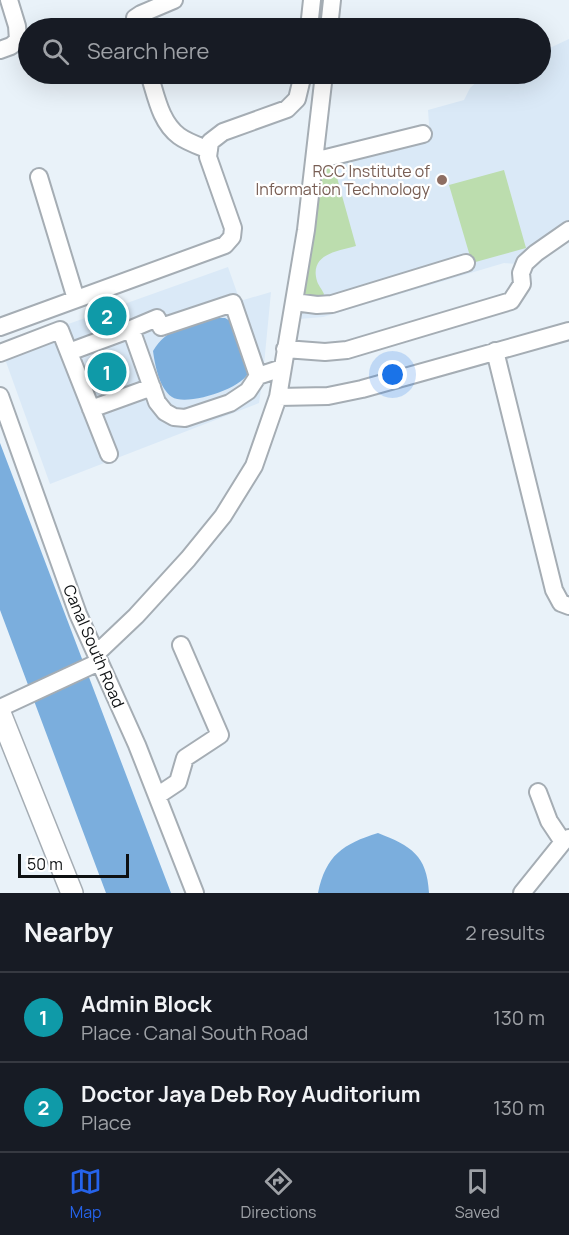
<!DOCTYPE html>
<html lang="en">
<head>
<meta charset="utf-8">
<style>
	body { margin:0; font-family:Manrope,sans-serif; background:#20242c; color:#f1f3f6 }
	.scale { position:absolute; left:18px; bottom:15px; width:111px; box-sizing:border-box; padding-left:6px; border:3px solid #0d1012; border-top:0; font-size:16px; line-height:21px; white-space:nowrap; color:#0d1012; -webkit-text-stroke:4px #fff; paint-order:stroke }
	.you { position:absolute; left:393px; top:375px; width:21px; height:21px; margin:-15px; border:4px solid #fff; border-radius:50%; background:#1a73e8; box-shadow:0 0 0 9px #1a73e833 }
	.badge { display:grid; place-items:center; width:39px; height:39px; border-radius:50%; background:#2563eb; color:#fff; font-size:20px; font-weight:700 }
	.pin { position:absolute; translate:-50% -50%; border:3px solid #fff; box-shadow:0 2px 6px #0006 }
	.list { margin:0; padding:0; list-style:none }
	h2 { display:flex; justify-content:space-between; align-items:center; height:78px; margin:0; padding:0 24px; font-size:26px }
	h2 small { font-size:20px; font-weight:400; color:#9ea1a6 }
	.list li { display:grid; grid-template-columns:39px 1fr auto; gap:18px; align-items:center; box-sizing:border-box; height:90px; padding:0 24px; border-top:2px solid #363941 }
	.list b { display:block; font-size:22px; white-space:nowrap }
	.list p { margin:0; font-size:20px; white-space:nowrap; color:#9ea1a6 }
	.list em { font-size:20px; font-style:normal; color:#9ea1a6 }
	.icon { flex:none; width:33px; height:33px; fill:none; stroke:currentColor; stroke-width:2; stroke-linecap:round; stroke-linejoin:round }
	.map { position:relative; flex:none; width:569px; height:893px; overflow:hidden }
	.search { position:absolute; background:#171b24; box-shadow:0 6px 24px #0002; left:18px; right:18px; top:18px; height:66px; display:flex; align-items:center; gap:15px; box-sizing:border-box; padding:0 21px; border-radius:33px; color:#9ea1a6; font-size:22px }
	.sheet { height:258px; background:#171b24 }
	nav { display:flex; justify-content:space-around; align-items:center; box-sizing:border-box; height:84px; border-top:2px solid #363941; background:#171b24; font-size:16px; color:#9ea1a6 }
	nav a { display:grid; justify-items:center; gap:3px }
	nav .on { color:#2563eb }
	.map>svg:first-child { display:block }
</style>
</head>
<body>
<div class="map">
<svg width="569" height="893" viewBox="0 0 569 893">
	<rect width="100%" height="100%" fill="#e9f2f9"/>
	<path fill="#dae9f7" d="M569,39V222L565,227L516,264L504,263L323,317L299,319L320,168L366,151L430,138L428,110L464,100L470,88L482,77L490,74H540L541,52Z
		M228,267L240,301L271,292L263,375L259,403L50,484L1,348Z"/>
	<path fill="#bcddae" d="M325,166H330L336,174L356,246C338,251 309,254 317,281C318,285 322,289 324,294L322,297L306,300L301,293L321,169Z
		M504,170L526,248L472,263L449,185Z"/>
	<path fill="#7baedd" d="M210,318H225L234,323C238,333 250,361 249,371C245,388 186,407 172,397C159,388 155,365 153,351C167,328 186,326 210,318Z
		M0,443L171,893H106L0,610Z
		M378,833C411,846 427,855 429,893H318C326,855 343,844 378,833Z"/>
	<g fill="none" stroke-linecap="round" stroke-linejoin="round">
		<defs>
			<path id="minor" d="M135,28V18L141,14L174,0
				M309,28L312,0
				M329,28L332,0
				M0,50L11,46L18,40L17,26L9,0
				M149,74C156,95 160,122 179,136C187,142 199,146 209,150
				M314,161L423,134
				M39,177L76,299
				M294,302L317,305L332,304L466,263
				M0,327L225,245L232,237L233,228L208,157L210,142L223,132L287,109L297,99L303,74
				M285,349L325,352L347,350L511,301L522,284L521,273L525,263L536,253L569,230
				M495,351L554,590L561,603L569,606
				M69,352L131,329
				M0,353L60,330L109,454
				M258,376L233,303L161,327L157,318L131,329L157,402L165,412L174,417L185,418L230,403L248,391L258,376L282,368
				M0,396L78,614L137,745L195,893
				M278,397L328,396L362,389L569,331
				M91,409L152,387
				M96,654L136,616L188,559L223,516L254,466L278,397L306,230L324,74
				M0,708L99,662
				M538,792L549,821L563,842
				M157,796L178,782L185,758L220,735L181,645
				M522,893L563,842L569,838"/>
			<path id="major" d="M0,713L72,893"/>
		</defs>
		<use href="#minor" stroke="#a5adb4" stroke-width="20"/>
		<use href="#major" stroke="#a5adb4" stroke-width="24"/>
		<use href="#minor" stroke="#fff" stroke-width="16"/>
		<use href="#major" stroke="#fff" stroke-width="21"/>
	</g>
	<circle fill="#8d6e63" stroke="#fff" stroke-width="2" cx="442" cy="180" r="6"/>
	<g text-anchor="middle" stroke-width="4.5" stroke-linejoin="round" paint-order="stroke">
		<g font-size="16" fill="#785e54" stroke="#fff" text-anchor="end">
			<text x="430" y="177">RCC Institute of<tspan x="430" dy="18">Information Technology</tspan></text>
		</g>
		<g font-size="16" fill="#0d1012" stroke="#fff">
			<text transform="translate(94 646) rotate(67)" y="6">Canal South Road</text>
		</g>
	</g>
</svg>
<div class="scale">50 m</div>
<div class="you"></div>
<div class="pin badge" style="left:107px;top:372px;background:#0f9aa8">1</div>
<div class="pin badge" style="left:107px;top:316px;background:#0f9aa8">2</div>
<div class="search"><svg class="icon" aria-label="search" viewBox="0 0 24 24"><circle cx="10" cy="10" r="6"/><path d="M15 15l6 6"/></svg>Search here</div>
</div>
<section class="sheet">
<h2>Nearby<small>2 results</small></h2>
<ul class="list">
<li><span class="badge" style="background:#0f9aa8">1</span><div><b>Admin Block</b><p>Place · Canal South Road</p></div><em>130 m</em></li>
<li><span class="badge" style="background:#0f9aa8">2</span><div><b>Doctor Jaya Deb Roy Auditorium</b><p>Place</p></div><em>130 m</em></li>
</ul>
</section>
<nav>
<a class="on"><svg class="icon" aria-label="map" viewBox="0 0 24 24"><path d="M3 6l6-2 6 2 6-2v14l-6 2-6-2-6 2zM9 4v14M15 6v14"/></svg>Map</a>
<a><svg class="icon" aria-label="directions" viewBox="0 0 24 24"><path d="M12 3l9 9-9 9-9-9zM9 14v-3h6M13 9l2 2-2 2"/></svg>Directions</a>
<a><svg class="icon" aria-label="saved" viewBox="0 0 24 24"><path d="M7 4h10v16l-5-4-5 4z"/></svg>Saved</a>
</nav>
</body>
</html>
